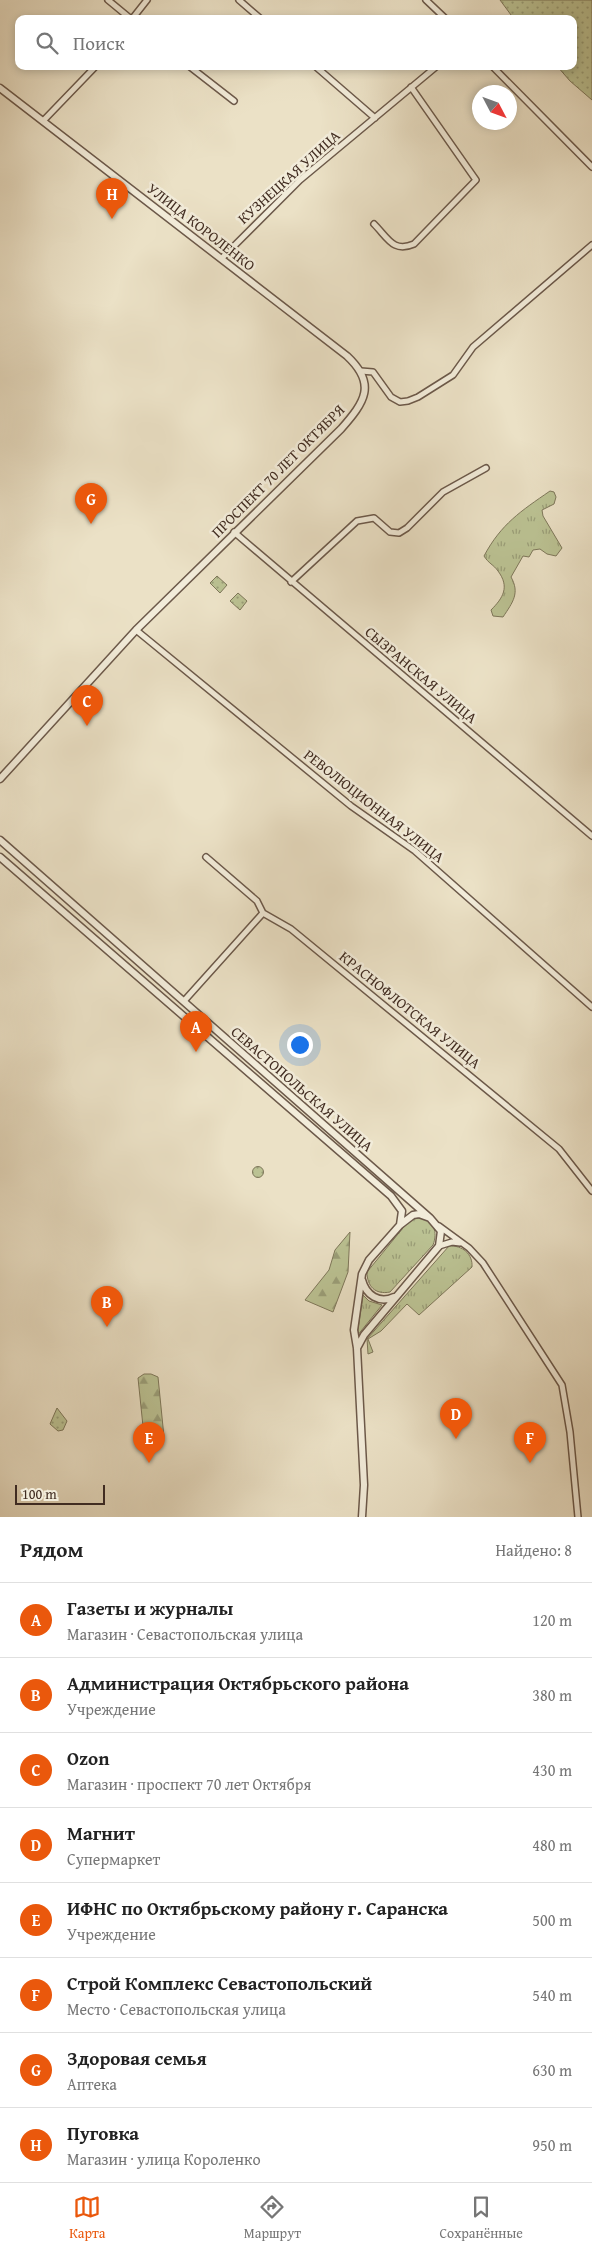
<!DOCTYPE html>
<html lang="ru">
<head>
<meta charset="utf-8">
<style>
	body { margin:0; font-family:"Gentium Book Plus",serif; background:#f2f2f2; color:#222 }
	.compass { position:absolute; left:472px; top:85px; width:45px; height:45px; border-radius:50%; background:#fff; box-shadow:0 2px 8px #0003; rotate:131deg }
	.scale { position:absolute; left:15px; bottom:12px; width:90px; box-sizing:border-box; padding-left:5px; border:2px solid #412c21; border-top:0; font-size:14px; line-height:18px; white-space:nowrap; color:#412c21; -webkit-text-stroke:4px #f2ecda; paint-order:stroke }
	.you { position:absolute; left:299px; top:1044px; width:18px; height:18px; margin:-12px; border:4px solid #fff; border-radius:50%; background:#1a73e8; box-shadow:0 0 0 8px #1a73e833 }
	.badge { display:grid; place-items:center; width:32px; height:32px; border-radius:50%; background:#ea580c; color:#fff; font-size:16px; font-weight:700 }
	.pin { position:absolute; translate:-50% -41px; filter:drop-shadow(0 1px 2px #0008) }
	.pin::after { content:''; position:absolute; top:26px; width:18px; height:15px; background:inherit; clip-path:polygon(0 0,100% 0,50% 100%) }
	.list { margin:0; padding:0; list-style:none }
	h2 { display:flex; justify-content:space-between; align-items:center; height:65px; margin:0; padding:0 20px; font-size:21px }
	h2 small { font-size:16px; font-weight:400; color:#767676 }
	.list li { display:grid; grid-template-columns:32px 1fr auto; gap:15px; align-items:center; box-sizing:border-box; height:75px; padding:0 20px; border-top:1px solid #e0e0e0 }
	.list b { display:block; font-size:19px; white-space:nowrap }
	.list p { margin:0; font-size:16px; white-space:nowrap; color:#767676 }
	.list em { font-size:16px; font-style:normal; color:#767676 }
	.icon { flex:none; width:28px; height:28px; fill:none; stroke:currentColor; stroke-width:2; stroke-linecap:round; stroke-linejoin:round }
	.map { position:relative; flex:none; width:592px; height:1517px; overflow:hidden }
	.search { position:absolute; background:#fff; box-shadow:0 2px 8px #0003; left:15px; right:15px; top:15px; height:55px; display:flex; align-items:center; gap:12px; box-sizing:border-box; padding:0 18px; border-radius:10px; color:#767676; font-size:19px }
	.sheet { height:665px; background:#fff }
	nav { display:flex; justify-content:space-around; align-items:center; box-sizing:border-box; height:70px; border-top:1px solid #e0e0e0; background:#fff; font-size:14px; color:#767676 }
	nav a { display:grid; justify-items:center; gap:2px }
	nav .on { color:#ea580c }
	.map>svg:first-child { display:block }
</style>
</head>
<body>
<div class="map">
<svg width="592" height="1517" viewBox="0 0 592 1517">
	<defs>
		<pattern id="grass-tufts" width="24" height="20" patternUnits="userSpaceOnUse" patternTransform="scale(1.25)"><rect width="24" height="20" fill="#bbc293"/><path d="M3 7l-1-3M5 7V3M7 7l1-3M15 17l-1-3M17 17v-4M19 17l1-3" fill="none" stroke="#9a9e78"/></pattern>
		<pattern id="forest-firs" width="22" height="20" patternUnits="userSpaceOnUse" patternTransform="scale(1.25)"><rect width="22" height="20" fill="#bbc293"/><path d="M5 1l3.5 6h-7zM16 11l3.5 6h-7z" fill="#9a9e78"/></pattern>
		<pattern id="park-dots" width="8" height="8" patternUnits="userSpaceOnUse" patternTransform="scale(1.25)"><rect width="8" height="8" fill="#bbc293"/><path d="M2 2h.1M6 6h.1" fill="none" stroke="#9a9e78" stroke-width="1.8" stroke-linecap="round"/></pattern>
	</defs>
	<rect width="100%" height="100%" fill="#ebe1c6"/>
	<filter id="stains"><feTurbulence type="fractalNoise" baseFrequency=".004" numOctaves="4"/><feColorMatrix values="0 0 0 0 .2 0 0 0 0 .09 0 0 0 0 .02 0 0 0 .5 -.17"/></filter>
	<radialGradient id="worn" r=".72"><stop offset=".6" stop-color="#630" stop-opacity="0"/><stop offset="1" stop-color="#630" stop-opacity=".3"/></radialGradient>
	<path fill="url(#grass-tufts)" stroke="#7e775a" d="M550,491L554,492L556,497L554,504L542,510L543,516L562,548L556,556L547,554L540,549L533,550L529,557L523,556L511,577C520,593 513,602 503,617L493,616L491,610C503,598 510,587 498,571C494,565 488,563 484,556C501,524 521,511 550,491Z
		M420,1218C434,1221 438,1232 433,1245L390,1292C375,1295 367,1286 367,1272L407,1223L413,1219Z
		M449,1246C462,1245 473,1254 472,1267L419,1315L407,1304L381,1331L368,1339L373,1352L368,1354L367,1339Z
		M363,1295L369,1301L382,1305L357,1336Z"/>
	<path fill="url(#forest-firs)" stroke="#7e775a" d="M350,1232L348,1272L333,1312L305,1300L329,1270L335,1250Z
		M144,1374H151L158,1377L164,1437C157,1443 152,1442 144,1436L138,1378Z"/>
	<path fill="url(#park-dots)" stroke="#7e775a" d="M500,0H592V100L570,81L557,66H573V19H514Z
		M217,576L227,585L220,593L210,583Z
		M238,593L247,601L240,610L230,601Z
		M252.5 1172a5.5 5.5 0 1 1 11 0a5.5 5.5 0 1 1-11 0Z
		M57,1408L67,1421L63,1430L58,1431L50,1424Z"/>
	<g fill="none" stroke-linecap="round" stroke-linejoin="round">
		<defs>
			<path id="minor" d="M108,0L131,19
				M239,0L261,19
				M426,0L446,19
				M132,19L147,0
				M189,66L234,101
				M315,66L375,118
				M492,66L592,167
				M43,121L96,66
				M374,224C388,238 393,253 414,244L476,180L411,87
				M222,258L300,180L437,66
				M361,371L373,372L391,397L400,402L408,401L418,397L453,375L473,347L592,245
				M234,532L592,836
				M291,582L357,521L374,518L390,532L399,533L407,528L443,492L486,468
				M136,630L351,806L415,851L592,1007
				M206,857L257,901L263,913L291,929L559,1149L592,1191
				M184,1001L263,913
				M439,1226L469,1248L483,1263L562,1385L570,1432L578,1517
				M439,1246L452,1242L460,1243"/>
			<path id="tertiary" d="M0,88L347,356C377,384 365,402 341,429L136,630L0,779
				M0,840L430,1218
				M0,857L391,1196L402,1211L400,1225
				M362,1280C366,1295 379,1304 394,1297
				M357,1348L364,1335L439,1246L441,1231L430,1218L419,1214L413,1215L400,1225L369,1260L362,1274L354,1330L357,1348L364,1485L362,1517"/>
		</defs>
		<use href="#minor" stroke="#6c594a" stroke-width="8"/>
		<use href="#tertiary" stroke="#6c594a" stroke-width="9"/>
		<use href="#minor" stroke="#f2ecda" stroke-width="5"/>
		<use href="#tertiary" stroke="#f2ecda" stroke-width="6"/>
	</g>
	<g text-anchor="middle" stroke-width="5" stroke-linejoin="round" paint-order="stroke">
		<g font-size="15" fill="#412c21" stroke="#f2ecda">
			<text transform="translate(289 177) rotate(-42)" y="5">КУЗНЕЦКАЯ УЛИЦА</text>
			<text transform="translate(201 227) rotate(38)" y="5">УЛИЦА КОРОЛЕНКО</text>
			<text transform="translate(278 471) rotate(-45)" y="5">ПРОСПЕКТ 70 ЛЕТ ОКТЯБРЯ</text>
			<text transform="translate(421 675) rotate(40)" y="5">СЫЗРАНСКАЯ УЛИЦА</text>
			<text transform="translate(374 806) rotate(38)" y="5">РЕВОЛЮЦИОННАЯ УЛИЦА</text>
			<text transform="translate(410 1010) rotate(39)" y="5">КРАСНОФЛОТСКАЯ УЛИЦА</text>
			<text transform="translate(302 1089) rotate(41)" y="5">СЕВАСТОПОЛЬСКАЯ УЛИЦА</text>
		</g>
	</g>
	<rect width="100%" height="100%" filter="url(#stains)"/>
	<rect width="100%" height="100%" fill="url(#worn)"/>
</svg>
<svg class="compass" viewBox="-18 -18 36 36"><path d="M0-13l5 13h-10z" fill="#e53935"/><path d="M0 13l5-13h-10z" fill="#767676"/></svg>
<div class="scale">100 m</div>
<div class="you"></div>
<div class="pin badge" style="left:196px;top:1052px">A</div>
<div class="pin badge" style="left:107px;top:1327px">B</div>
<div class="pin badge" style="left:87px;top:726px">C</div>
<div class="pin badge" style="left:456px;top:1439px">D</div>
<div class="pin badge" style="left:149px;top:1463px">E</div>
<div class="pin badge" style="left:530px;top:1463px">F</div>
<div class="pin badge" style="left:91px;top:524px">G</div>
<div class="pin badge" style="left:112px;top:219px">H</div>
<div class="search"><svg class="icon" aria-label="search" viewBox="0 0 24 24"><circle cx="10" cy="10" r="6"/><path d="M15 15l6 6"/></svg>Поиск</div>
</div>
<section class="sheet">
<h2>Рядом<small>Найдено: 8</small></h2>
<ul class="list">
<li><span class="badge">A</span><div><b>Газеты и журналы</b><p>Магазин · Севастопольская улица</p></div><em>120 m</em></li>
<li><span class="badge">B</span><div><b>Администрация Октябрьского района</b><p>Учреждение</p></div><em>380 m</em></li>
<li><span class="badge">C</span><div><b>Ozon</b><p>Магазин · проспект 70 лет Октября</p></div><em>430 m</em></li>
<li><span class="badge">D</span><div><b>Магнит</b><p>Супермаркет</p></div><em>480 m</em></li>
<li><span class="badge">E</span><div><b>ИФНС по Октябрьскому району г. Саранска</b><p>Учреждение</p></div><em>500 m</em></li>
<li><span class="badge">F</span><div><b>Строй Комплекс Севастопольский</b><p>Место · Севастопольская улица</p></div><em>540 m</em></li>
<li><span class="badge">G</span><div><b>Здоровая семья</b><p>Аптека</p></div><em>630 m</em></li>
<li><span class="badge">H</span><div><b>Пуговка</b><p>Магазин · улица Короленко</p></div><em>950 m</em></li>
</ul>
</section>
<nav>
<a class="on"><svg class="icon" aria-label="map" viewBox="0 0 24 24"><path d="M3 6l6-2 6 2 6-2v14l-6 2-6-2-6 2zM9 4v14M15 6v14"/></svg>Карта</a>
<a><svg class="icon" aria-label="directions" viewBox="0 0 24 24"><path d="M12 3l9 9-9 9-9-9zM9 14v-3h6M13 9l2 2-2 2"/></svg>Маршрут</a>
<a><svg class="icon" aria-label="saved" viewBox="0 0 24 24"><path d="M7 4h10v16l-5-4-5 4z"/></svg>Сохранённые</a>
</nav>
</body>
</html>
